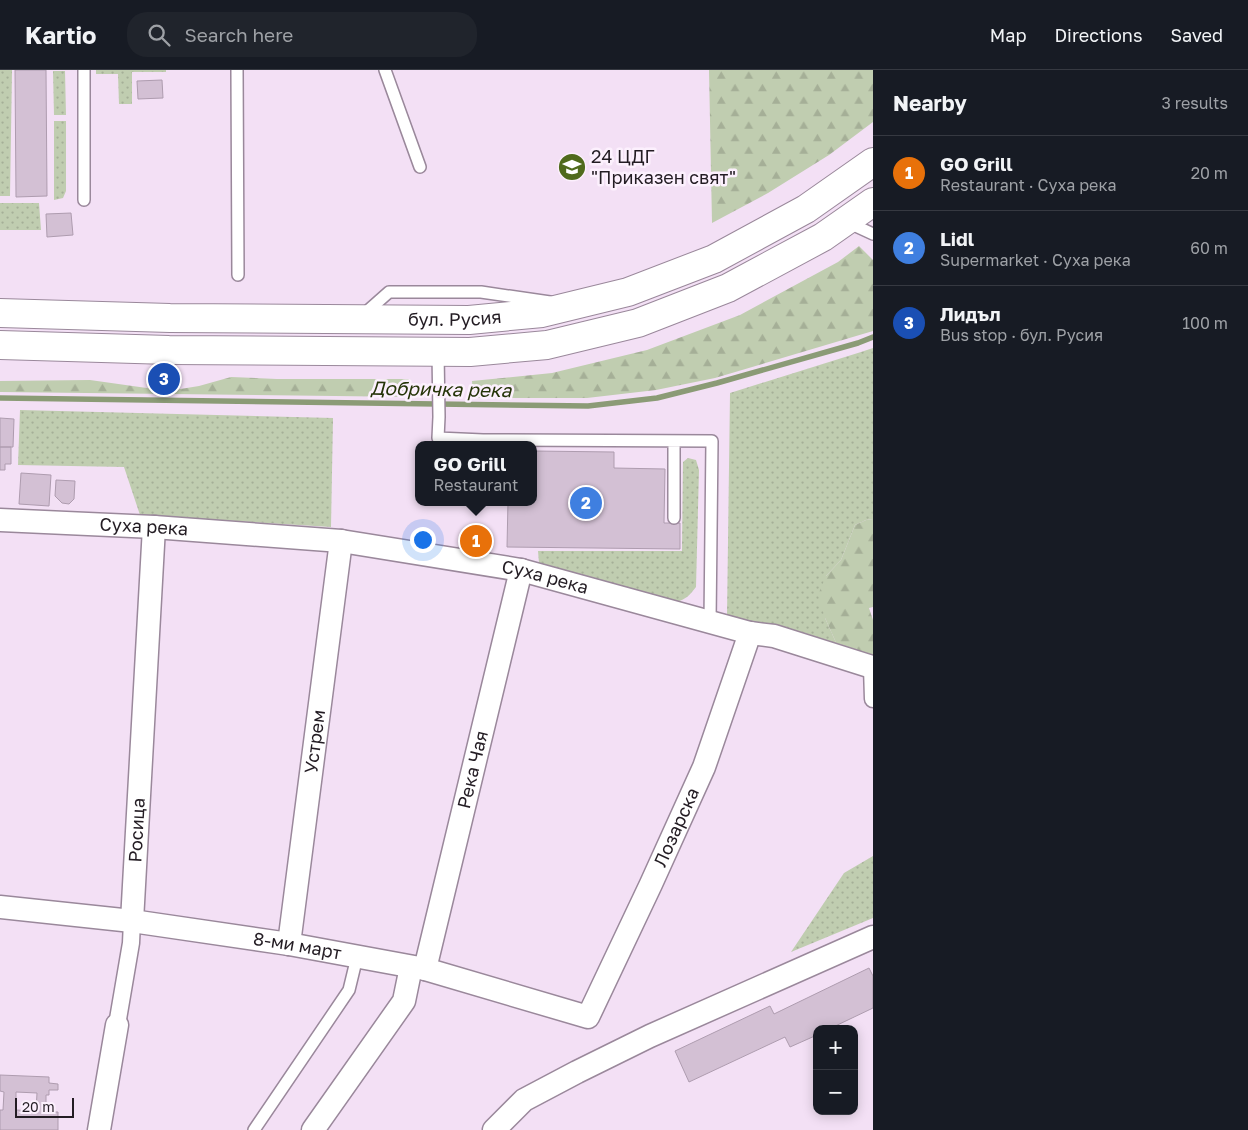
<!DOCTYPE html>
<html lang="en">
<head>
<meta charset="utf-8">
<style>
	body { margin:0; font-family:"Golos Text",sans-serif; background:#20242c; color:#f1f3f6 }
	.controls { position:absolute; right:15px; bottom:15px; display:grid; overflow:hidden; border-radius:10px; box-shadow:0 2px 12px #0003 }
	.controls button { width:45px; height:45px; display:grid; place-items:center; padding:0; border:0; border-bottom:1px solid #363941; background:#171b24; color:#f1f3f6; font:25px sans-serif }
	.scale { position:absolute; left:15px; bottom:12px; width:59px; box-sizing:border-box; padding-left:5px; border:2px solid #231c23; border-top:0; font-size:14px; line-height:18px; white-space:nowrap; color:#231c23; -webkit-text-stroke:4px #fcf0fd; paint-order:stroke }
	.you { position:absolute; left:422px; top:469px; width:18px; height:18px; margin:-12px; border:4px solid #fff; border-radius:50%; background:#1a73e8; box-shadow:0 0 0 8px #1a73e833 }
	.badge { display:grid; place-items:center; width:32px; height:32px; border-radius:50%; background:#a8b594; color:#fff; font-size:16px; font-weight:700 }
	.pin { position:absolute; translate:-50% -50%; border:2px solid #fff; box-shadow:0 1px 5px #0006 }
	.popup { position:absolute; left:415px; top:371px; width:122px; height:65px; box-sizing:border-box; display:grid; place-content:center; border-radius:10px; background:#171b24; filter:drop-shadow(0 1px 4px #0005); font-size:16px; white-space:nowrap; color:#9ea1a6 }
	.popup b { font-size:19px; color:#f1f3f6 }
	.popup::after { content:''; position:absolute; left:50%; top:100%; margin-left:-10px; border:10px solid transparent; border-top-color:#171b24 }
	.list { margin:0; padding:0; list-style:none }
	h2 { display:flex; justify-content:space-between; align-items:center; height:65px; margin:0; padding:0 20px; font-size:21px }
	h2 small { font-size:16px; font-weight:400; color:#9ea1a6 }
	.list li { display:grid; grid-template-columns:32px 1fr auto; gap:15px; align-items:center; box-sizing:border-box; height:75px; padding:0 20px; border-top:1px solid #363941 }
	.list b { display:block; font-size:19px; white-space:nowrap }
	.list p { margin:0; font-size:16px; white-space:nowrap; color:#9ea1a6 }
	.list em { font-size:16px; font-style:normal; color:#9ea1a6 }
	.icon { flex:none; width:28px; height:28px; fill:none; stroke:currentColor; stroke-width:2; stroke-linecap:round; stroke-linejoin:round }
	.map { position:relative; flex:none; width:873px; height:1060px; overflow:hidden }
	header { display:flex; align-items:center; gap:30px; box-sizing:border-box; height:70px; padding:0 25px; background:#171b24; border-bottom:1px solid #363941 }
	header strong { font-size:24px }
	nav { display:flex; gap:28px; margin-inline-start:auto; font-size:18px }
	.search { width:350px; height:45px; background:#20242c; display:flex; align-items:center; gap:12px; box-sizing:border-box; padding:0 18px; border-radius:20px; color:#9ea1a6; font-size:19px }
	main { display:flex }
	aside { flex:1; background:#171b24 }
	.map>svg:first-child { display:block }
</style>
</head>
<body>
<header>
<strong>Kartio</strong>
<div class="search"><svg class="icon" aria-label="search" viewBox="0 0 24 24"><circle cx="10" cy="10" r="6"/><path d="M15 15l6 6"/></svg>Search here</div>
<nav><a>Map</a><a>Directions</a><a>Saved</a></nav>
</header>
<main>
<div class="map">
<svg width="873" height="1060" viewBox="0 0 873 1060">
	<defs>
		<pattern id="grass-dots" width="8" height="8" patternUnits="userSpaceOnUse" patternTransform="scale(1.25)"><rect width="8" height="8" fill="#c0cdb0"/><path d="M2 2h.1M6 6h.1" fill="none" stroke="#a5af97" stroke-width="1.8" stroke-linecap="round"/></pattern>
		<pattern id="forest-firs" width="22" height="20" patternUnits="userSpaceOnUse" patternTransform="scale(1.25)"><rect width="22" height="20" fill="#c0cdb0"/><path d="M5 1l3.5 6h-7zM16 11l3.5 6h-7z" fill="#a5af97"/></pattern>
	</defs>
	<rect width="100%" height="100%" fill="#f3e0f5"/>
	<path fill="url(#grass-dots)" d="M0,0H12L10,126H0Z
		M96,0H166V2H132V34H119L118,4H96Z
		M53,1H65L66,45H54Z
		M54,51H66V121L63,128L54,130Z
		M0,133H39L41,160H0Z
		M873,278V449L866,450L855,455L841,490L826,506L825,548L838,577L755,552L727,547L730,323L861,282Z
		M20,340L333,348L331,457L140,445L124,397L18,395Z
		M688,388L696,390L699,400L696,517C690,525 686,529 677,532L539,493L538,481H682L683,392Z
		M873,786V848L791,882L844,803Z"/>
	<path fill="url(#forest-firs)" d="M709,0H873V52L829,85L768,123L712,153Z
		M859,176L873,190V261L715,308L656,320L587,328H473L472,311L552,303L647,280L740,245L838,192Z
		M231,307L277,309H410L415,327L0,322V311L90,310L168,321L199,316Z
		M873,449V537L869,538L873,550V588L838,577L825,548L818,525L826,506L841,490L855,455L866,450Z"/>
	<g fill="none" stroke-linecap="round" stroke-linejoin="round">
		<path stroke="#8b9b76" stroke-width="5.5" d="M0,328L588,336L657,328L717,313L858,273L873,267"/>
	</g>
	<path fill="#d3c0d4" stroke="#ae9caf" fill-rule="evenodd" d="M15,0H46L47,126L16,127Z
		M162,10L163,28L138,29L137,11Z
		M71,143L73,165L47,167L46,144Z
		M0,348L14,349L13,377H0Z
		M0,377H11V394H5V400H0Z
		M534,381L614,382V398L665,399L664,453H680V479L507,477L508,432H534Z
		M21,403L51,405L49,436L19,434Z
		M56,410L75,411L74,429L69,434L62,433L55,426Z
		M869,898L873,906V938L829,959H817V965L790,977L785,967L689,1012L675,981L770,936L774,944Z
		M0,1005L49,1007V1013L58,1014V1020H49V1025H46V1042H58V1060H0V1040H3L4,1022L0,1021ZM16,1022L37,1023L36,1041L16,1040Z"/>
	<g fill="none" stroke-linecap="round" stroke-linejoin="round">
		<defs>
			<path id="service" d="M237,0L238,205
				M385,0L420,97
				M84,130V0
				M847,152L873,164
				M363,245L389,222H481L550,232
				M438,282L439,347L438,368L483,370L712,371L710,552
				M674,448V371
				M254,1060L349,920L357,887"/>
			<path id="pedestrian" d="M872,597L873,629
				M117,955L131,873L132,851"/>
			<g id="minor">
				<path id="s1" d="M0,450L154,457L341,471L521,500L750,563L774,566L872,597"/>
				<path id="s2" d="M0,837L132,851L289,874L425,899L588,947L651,814L704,697L750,563"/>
				<path id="s3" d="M132,851L154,457"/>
				<path id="s4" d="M289,874L341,471"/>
				<path id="s5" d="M425,899L521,500"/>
				<path d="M99,1060L117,955"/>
				<path d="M313,1060L404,931L411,897"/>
				<path d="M494,1060L524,1030L577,1002L650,966L873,867"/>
			</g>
			<g id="secondary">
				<path id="s6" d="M0,243L170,248L469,250L542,243L628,222L714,189L806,139L873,92"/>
				<path d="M0,275L169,280L470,282L547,275L638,253L728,218L823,167L873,132"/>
			</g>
		</defs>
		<use href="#service" stroke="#9a889b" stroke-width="14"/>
		<use href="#pedestrian" stroke="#9a889b" stroke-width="19"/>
		<use href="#minor" stroke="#9a889b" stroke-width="25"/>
		<use href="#secondary" stroke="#9a889b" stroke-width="30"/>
		<use href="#service" stroke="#fff" stroke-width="11"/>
		<use href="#pedestrian" stroke="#fff" stroke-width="16"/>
		<use href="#minor" stroke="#fff" stroke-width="22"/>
		<use href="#secondary" stroke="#fff" stroke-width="28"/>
	</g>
	<defs>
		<symbol id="school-disc" viewBox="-11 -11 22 22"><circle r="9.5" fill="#4f6a1c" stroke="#fcf0fd"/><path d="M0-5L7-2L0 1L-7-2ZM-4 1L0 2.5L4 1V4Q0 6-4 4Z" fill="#fff"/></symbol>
	</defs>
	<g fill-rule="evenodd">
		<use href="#school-disc" x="556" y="81" width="32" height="32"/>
	</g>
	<g text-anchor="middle" stroke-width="5" stroke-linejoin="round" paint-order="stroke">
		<g font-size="18" fill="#231c23" stroke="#fcf0fd" text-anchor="start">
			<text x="591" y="93">24 ЦДГ<tspan x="591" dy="21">"Приказен свят"</tspan></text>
		</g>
		<g font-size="18" fill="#231c23" stroke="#fcf0fd">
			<text dy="6" stroke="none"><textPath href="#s6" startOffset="455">бул. Русия</textPath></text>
			<text dy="6" stroke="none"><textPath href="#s1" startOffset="144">Суха река</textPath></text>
			<text dy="6" stroke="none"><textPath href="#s1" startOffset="549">Суха река</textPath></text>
			<text dy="6" stroke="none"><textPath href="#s4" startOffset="204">Устрем</textPath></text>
			<text dy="6" stroke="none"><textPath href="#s5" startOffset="205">Река Чая</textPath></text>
			<text dy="6" stroke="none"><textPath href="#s2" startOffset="809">Лозарска</textPath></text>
			<text dy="6" stroke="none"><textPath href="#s3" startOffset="91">Росица</textPath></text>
			<text dy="6" stroke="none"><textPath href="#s2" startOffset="300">8-ми март</textPath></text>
		</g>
		<g font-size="19" font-style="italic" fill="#253408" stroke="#fcf0fd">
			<text transform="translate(441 319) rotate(1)" y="7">Добричка река</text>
		</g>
	</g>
</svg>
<div class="controls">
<button>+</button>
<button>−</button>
</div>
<div class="scale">20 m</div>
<div class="you"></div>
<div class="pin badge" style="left:476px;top:471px;background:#e8710a">1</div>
<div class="popup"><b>GO Grill</b>Restaurant</div>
<div class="pin badge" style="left:586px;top:433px;background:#3f7fe0">2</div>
<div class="pin badge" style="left:164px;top:309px;background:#1a4fb4">3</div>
</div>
<aside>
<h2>Nearby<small>3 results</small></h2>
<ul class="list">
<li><span class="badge" style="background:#e8710a">1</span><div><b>GO Grill</b><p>Restaurant · Суха река</p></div><em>20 m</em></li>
<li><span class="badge" style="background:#3f7fe0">2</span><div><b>Lidl</b><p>Supermarket · Суха река</p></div><em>60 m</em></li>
<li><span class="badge" style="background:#1a4fb4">3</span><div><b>Лидъл</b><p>Bus stop · бул. Русия</p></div><em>100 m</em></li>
</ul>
</aside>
</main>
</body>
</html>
